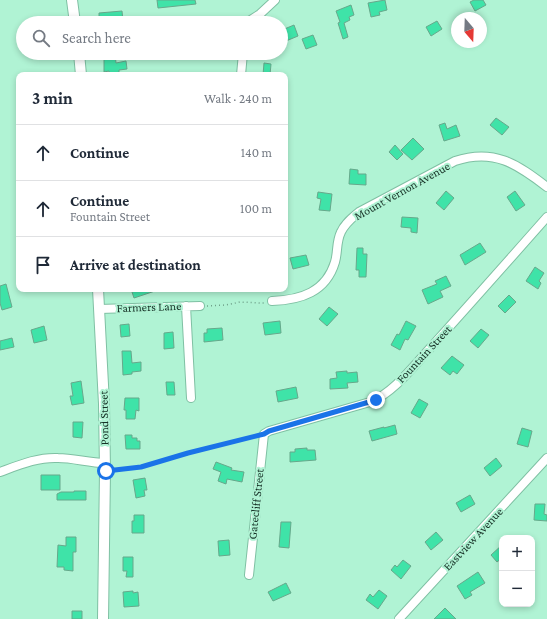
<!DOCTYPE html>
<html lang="en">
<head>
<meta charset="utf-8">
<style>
	body { margin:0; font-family:"Crimson Pro",serif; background:#f6f6f7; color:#1f2937 }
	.controls { position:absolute; right:12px; bottom:12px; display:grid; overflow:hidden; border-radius:8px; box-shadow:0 2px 6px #0003 }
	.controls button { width:36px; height:36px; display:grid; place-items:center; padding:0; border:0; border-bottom:1px solid #e0e1e3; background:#fff; color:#1f2937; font:20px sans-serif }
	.compass { position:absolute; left:451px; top:12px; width:36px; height:36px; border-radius:50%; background:#fff; box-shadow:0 2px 6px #0003; rotate:161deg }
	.stop { position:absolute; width:12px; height:12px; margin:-9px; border:3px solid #1a73e8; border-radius:50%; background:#fff }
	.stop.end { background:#1a73e8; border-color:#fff; box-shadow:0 1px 4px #0008 }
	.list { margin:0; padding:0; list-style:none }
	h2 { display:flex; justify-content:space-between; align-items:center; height:52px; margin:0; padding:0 16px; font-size:17px }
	h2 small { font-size:13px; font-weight:400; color:#747a83 }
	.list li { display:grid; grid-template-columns:26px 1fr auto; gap:12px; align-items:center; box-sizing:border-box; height:56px; padding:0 16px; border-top:1px solid #e0e1e3 }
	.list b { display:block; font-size:15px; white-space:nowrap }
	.list p { margin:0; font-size:13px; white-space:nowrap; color:#747a83 }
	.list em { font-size:13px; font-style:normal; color:#747a83 }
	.icon { flex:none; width:22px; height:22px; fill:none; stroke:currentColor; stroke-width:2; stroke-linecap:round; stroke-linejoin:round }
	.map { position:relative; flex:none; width:547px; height:619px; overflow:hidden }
	.search { position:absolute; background:#fff; box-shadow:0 2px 6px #0003; left:16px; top:16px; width:272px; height:44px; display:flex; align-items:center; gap:10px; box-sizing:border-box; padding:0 14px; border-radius:22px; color:#747a83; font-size:15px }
	.panel { position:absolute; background:#fff; box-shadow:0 2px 6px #0003; left:16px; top:72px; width:272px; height:220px; border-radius:8px }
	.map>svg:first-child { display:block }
</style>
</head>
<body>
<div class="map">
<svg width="547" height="619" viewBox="0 0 547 619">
	<rect width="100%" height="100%" fill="#b0f3d4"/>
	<path fill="#3fe3a8" stroke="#67a88b" d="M157,0H195L196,4L158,8Z
		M385,0L387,10L379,12L380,15L371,17L368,3Z
		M474,0H483L486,5L475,11L470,2Z
		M351,5L354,15L349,17L350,20L344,23L348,37L343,39L338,23L340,22L336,11Z
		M122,11L123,21L114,22V23H99V13Z
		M437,21L442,29L431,36L426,27Z
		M294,25L298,36L286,41L282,30Z
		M313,35L317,45L306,49L302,39Z
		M104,53H115L116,63L126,61L127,69L119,70V75H109V71L104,72Z
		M264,63L271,64L270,75H263Z
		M496,118L509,127L502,135L490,125Z
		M445,123L447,129L456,125L460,136L444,141L439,125Z
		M413,138L424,149L412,160L401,150Z
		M395,145L403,154L397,160L389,152Z
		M350,169L358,170V174H366V185L349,184Z
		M446,191L454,198L444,210L436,203Z
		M515,191L525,205L516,211L507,197Z
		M318,192L332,194L330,211L319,210L321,199L317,198Z
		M402,217L418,218L417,233L411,232V228L401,227Z
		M480,243L486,252L465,265L460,255Z
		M357,248H363V254H367L366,277H359V270H356Z
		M306,255L309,265L293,269L290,258Z
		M535,267L544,273L539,281L541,283L538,289L526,281Z
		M446,276L451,286L440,291L443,297L428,304L422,290L437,284L435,281Z
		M6,284L12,307L2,310L0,303V286Z
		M131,289H157L158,290L134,298Z
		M509,295L516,302L505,313L498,306Z
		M329,307L338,314L327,326L319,319Z
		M280,321L281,333L265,335L263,323Z
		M406,321L416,326L408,340L405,339L400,350L391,345L397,334L399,335Z
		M129,324L130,336L121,337L120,325Z
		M44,326L47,340L34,343L31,330Z
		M222,328L223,340L204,342V333H207V329Z
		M481,329L489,335L478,348L470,341Z
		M173,332L174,348L164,349V333Z
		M12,338L14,347L0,350V341Z
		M122,351H131L132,363L141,362V371L132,372V374L123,375Z
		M452,356L464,365L457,374L453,371L450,375L441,368Z
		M347,371V373L357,372L358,382L347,383L348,388L330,389V379L337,378L336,372Z
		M81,381L84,403L72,405L70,396H73L71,383Z
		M166,382H174L175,395H167Z
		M296,387L298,398L278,402L276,391Z
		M125,398H139V411L136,410L135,419H126V410H124Z
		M419,399L428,404L420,418L411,413Z
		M73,422H83L82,438L73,437Z
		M395,425L397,434L372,441L369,431L384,427V428Z
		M522,428L532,431L528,447L517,444Z
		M125,435H132V438H137V441H140V449H126Z
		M307,448V450H315L316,460L290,462V452H295V449Z
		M496,458L502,466L490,476L484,468Z
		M216,462L232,468L231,470L244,472L242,482L227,479L226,484L218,481L221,472L213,469Z
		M41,475H60V490H41Z
		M145,478L147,490H144L145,496L136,498L133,480Z
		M74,491H86V500H57V494L61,492H74Z
		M470,495L475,504L461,512L456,503Z
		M535,504H545L544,514L547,515V521L534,520Z
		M134,515H144V533H132V521H134Z
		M281,522H291L289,548L279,547Z
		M436,532L443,540L431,550L425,542Z
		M66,537H76V552H73V571L64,570V567H57L58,545L66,546Z
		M229,540L230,555L219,556L218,541Z
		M502,545V558L497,562L491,555Z
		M123,557H133V577H126L127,571H123Z
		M403,560L411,566L401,579L391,570L395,565L397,567Z
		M478,572L485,583L470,592L472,595L465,599L457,586Z
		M286,583L291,593L273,601L268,592Z
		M379,590L387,596L378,609L366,600L370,594L373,597Z
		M133,591V593L138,592L139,606L124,607L123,592Z
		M445,608L456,619H434Z
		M72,611H82V619H72Z"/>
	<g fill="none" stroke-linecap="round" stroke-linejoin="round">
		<defs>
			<path id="minor" d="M246,23L260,14L275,0
				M241,75L243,53
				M272,301C301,300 326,292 335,262C338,252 336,242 341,232C345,223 352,218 359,212L455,161C494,148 517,164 547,187
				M186,306L191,398
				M99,309L200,306
				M0,472C19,465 38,457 58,458C74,458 89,463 105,463
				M249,575L264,434L269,431L370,402C394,393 415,364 433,345C471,303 509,260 547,217
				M399,619L547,458"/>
			<path id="tertiary" d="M72,0L75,23
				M79,53L81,75
				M98,289L104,404L105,471L103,619"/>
		</defs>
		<use href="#minor" stroke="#7fc0a3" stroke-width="10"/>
		<use href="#tertiary" stroke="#7fc0a3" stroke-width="12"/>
		<path stroke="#6fa18a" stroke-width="1.5" stroke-dasharray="1 3" stroke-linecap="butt" d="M207,306L226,305L240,302L261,303H264
			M113,470L141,467L188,453L257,436"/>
		<use href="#minor" stroke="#fff" stroke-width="8"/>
		<use href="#tertiary" stroke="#fff" stroke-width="10"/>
	</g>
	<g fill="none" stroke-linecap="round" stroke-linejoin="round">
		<path stroke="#1a73e8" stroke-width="5" d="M106,471L141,467L188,453L264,434L269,431L376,400"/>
	</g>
	<g text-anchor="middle" stroke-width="4" stroke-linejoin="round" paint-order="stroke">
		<g font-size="12" fill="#173227" stroke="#b0f3d4">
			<text transform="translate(402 191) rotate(-29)" y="4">Mount Vernon Avenue</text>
			<text transform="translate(149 307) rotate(-2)" y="4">Farmers Lane</text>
			<text transform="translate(424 354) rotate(-47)" y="4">Fountain Street</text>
			<text transform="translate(104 418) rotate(-91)" y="4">Pond Street</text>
			<text transform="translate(256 504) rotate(-84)" y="4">Gatecliff Street</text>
			<text transform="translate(473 539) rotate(-47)" y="4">Eastview Avenue</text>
		</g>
	</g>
</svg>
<div class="controls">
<button>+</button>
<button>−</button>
</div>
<svg class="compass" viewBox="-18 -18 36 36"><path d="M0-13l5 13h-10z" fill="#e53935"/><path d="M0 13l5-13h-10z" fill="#747a83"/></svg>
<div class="stop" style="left:106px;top:471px"></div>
<div class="stop end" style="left:376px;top:400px"></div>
<div class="search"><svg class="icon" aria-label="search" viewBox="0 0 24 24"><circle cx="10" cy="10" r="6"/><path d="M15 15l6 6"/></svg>Search here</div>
<section class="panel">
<h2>3 min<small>Walk · 240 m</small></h2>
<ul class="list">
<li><svg class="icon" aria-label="ahead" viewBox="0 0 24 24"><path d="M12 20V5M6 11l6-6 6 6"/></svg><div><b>Continue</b></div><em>140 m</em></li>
<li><svg class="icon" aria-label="ahead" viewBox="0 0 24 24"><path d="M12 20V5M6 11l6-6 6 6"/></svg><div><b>Continue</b><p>Fountain Street</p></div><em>100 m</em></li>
<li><svg class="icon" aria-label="arrive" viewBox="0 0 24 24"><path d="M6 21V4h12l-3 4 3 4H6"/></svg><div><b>Arrive at destination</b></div></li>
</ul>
</section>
</div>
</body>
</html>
